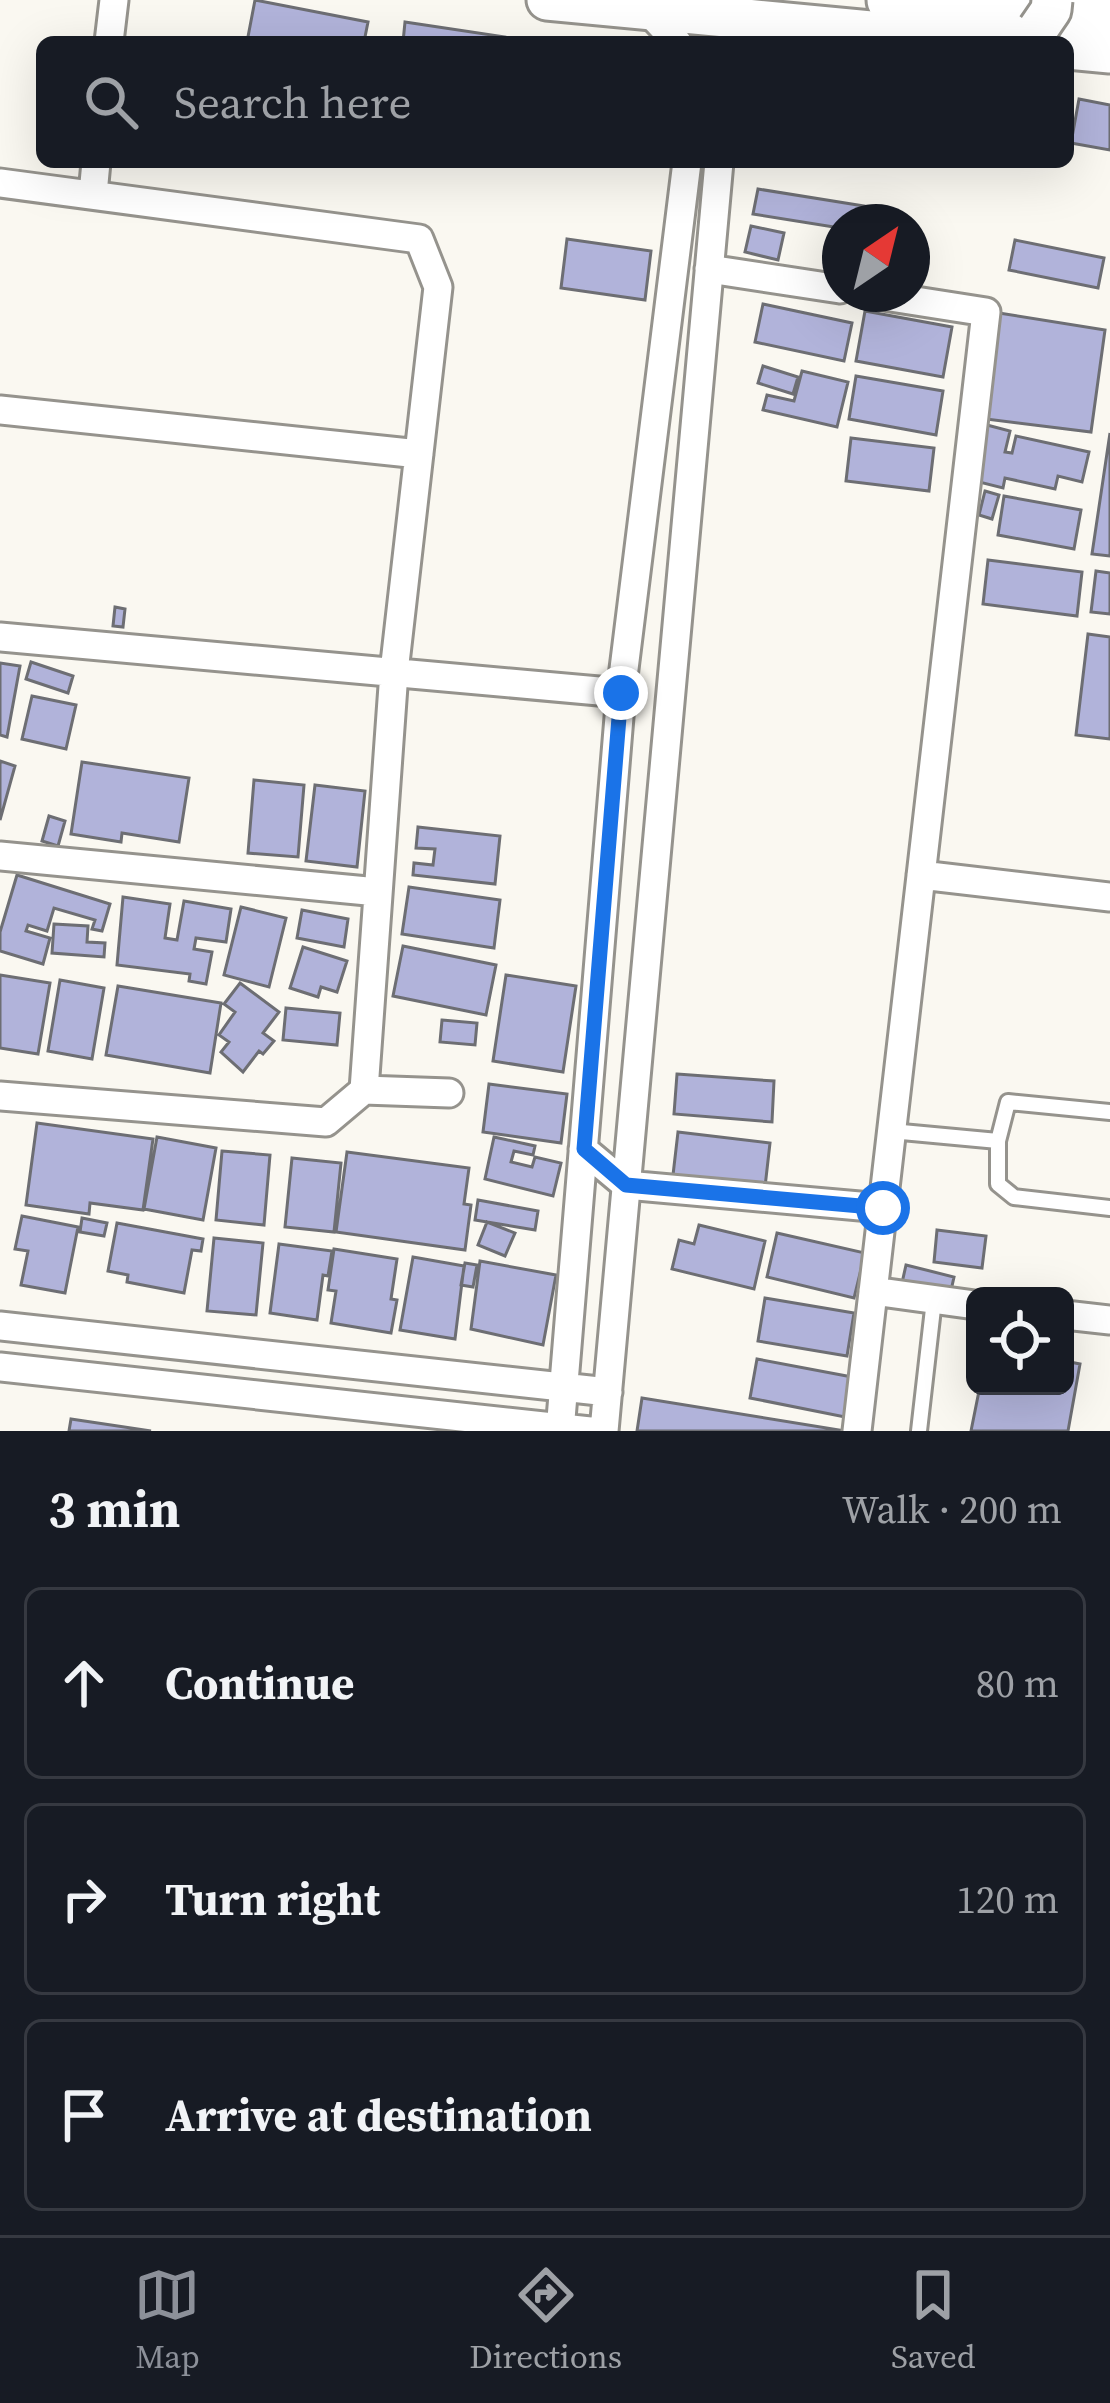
<!DOCTYPE html>
<html lang="en">
<head>
<meta charset="utf-8">
<style>
	body { margin:0; font-family:"Source Serif 4",serif; background:#242831; color:#f1f3f6 }
	.controls { position:absolute; right:36px; bottom:36px; display:grid; overflow:hidden; border-radius:18px; box-shadow:0 12px 48px #0002 }
	.controls button { width:108px; height:108px; display:grid; place-items:center; padding:0; border:0; border-bottom:3px solid #363941; background:#171b24; color:#f1f3f6; font:60px sans-serif }
	.compass { position:absolute; left:822px; top:204px; width:108px; height:108px; border-radius:50%; background:#171b24; box-shadow:0 12px 48px #0002; rotate:35deg }
	.stop { position:absolute; width:36px; height:36px; margin:-27px; border:9px solid #1a73e8; border-radius:50%; background:#fff }
	.stop.end { background:#1a73e8; border-color:#fff; box-shadow:0 3px 12px #0008 }
	.list { margin:0; padding:0; list-style:none }
	h2 { display:flex; justify-content:space-between; align-items:center; height:156px; margin:0; padding:0 48px; font-size:51px }
	h2 small { font-size:39px; font-weight:400; color:#9ea1a6 }
	.list li { display:grid; grid-template-columns:78px 1fr auto; gap:36px; align-items:center; box-sizing:border-box; height:192px; margin:0 24px 24px; padding:0 24px; border:3px solid #363941; border-radius:18px }
	.list b { display:block; font-size:45px; white-space:nowrap }
	.list em { font-size:39px; font-style:normal; color:#9ea1a6 }
	.icon { flex:none; width:66px; height:66px; fill:none; stroke:currentColor; stroke-width:2; stroke-linecap:round; stroke-linejoin:round }
	.map { position:relative; flex:none; width:1110px; height:1431px; overflow:hidden }
	.search { position:absolute; background:#171b24; box-shadow:0 12px 48px #0002; left:36px; right:36px; top:36px; height:132px; display:flex; align-items:center; gap:30px; box-sizing:border-box; padding:0 42px; border-radius:18px; color:#9ea1a6; font-size:45px }
	.sheet { height:804px; background:#171b24 }
	nav { display:flex; justify-content:space-around; align-items:center; box-sizing:border-box; height:168px; border-top:3px solid #363941; background:#171b24; font-size:33px; color:#9ea1a6 }
	nav a { display:grid; justify-items:center; gap:6px }
	nav .on { color:#8c9099 }
	.map>svg:first-child { display:block }
</style>
</head>
<body>
<div class="map">
<svg width="1110" height="1431" viewBox="0 0 1110 1431">
	<rect width="100%" height="100%" fill="#faf8f1"/>
	<path fill="#b1b3da" stroke="#6d6e73" stroke-width="3" d="M255,0L368,22L364,42H247Z
		M405,22L505,37V42H403Z
		M1079,99L1110,105V150L1071,143Z
		M758,189L864,206L861,222H840V228L753,214Z
		M751,226L784,233L778,260L745,252Z
		M567,239L651,251L645,300L561,288Z
		M1015,240L1104,258L1098,288L1009,270Z
		M763,304L852,323L844,361L755,342Z
		M865,311L952,327L943,377L856,361Z
		M999,313L1105,330L1091,432L986,419Z
		M763,366L798,377L793,394L758,383Z
		M802,371L848,382L837,427L763,410L767,395L794,401Z
		M856,376L943,391L936,435L849,419Z
		M987,425L1010,431L1005,452L1012,453L1016,436L1089,452L1082,482L1058,476L1055,489L1005,478L1003,488L975,481Z
		M1110,433V556L1092,554Z
		M851,438L934,448L929,491L846,481Z
		M985,491L999,495L992,519L979,515Z
		M1004,496L1081,510L1074,549L998,535Z
		M988,560L1082,572L1077,616L983,604Z
		M1096,571L1110,573V614L1091,612Z
		M115,607L125,609L123,627L113,626Z
		M1088,634L1110,637V739L1076,735Z
		M31,662L73,676L68,693L26,679Z
		M0,663L20,666L7,737L0,735Z
		M32,696L76,705L66,749L22,739Z
		M0,761L15,766L0,820Z
		M82,762L189,778L179,842L122,833L121,842L71,834Z
		M254,780L304,785L298,857L248,853Z
		M315,785L365,791L357,867L306,861Z
		M49,816L65,821L58,846L42,841Z
		M418,827L500,836L495,884L413,875L414,863L433,865L435,849L416,848Z
		M17,875L110,904L102,931L92,929L95,920L54,908L47,931L28,925L26,931L50,938L43,964L0,951V932Z
		M409,887L500,900L494,948L402,934Z
		M123,897L170,904L165,938L177,940L184,901L231,909L226,942L196,938L194,949L212,952L206,984L189,981L190,974L117,965Z
		M241,907L286,918L269,987L224,975Z
		M302,910L348,919L344,947L297,938Z
		M54,924L88,926L87,942L105,943L104,957L52,953Z
		M403,946L496,965L486,1015L393,996Z
		M303,947L347,961L337,992L321,987L318,997L290,988Z
		M0,975L50,983L38,1054L0,1048Z
		M506,975L576,986L563,1072L493,1061Z
		M60,980L104,988L92,1059L48,1051Z
		M240,983L279,1012L263,1033L274,1041L263,1054L259,1051L243,1072L221,1052L229,1042L219,1035L235,1012L224,1004Z
		M118,986L221,1003L210,1073L106,1055Z
		M286,1008L340,1013L337,1045L283,1040Z
		M442,1020L477,1023L475,1045L440,1042Z
		M677,1074L774,1081L772,1122L674,1114Z
		M489,1084L567,1094L561,1143L483,1132Z
		M37,1123L153,1139L143,1210L90,1203L89,1214L26,1205Z
		M678,1132L770,1143L765,1187L673,1175Z
		M157,1137L216,1148L203,1220L144,1209Z
		M494,1137L535,1146L533,1155L514,1151L511,1162L532,1167L535,1157L561,1163L553,1196L485,1179Z
		M222,1151L270,1155L264,1225L216,1220Z
		M347,1152L469,1168L464,1204L471,1205L465,1250L336,1232Z
		M292,1158L341,1163L334,1232L285,1227Z
		M478,1200L538,1211L535,1230L475,1220Z
		M22,1216L78,1227L65,1293L21,1285L28,1251L15,1249Z
		M82,1218L107,1223L104,1236L80,1232Z
		M487,1222L515,1233L505,1256L478,1245Z
		M117,1223L203,1239L201,1251L192,1250L184,1293L127,1282L128,1275L108,1271Z
		M699,1225L765,1241L754,1289L672,1269L679,1240L694,1244Z
		M937,1230L986,1236L982,1268L934,1262Z
		M777,1233L865,1253L854,1298L767,1277Z
		M214,1238L263,1243L256,1315L207,1311Z
		M279,1244L332,1251L328,1276L323,1275L317,1320L270,1313Z
		M334,1249L397,1259L391,1299L397,1300L391,1333L331,1323L336,1291L328,1290Z
		M413,1257L464,1266L455,1339L400,1330Z
		M480,1261L556,1275L543,1345L471,1329Z
		M465,1263L477,1265L473,1287L461,1285Z
		M906,1265L954,1277L950,1295L902,1283Z
		M765,1298L854,1313L847,1356L758,1341Z
		M757,1359L852,1377L845,1417L750,1398Z
		M1065,1361L1080,1364L1068,1431H971L980,1386H1065Z
		M642,1398L845,1431H637Z
		M71,1419L151,1431H69Z"/>
	<g fill="none" stroke-linecap="round" stroke-linejoin="round">
		<defs>
			<path id="lane" d="M1110,1112L1008,1102L998,1141V1184L1014,1197L1110,1208
				M891,1131L998,1141
				M919,1431L934,1300"/>
			<path id="street" d="M647,10L677,42
				M109,42L114,0
				M0,183L419,239L438,287L394,672L364,1090
				M93,194L96,162
				M709,269L840,289
				M0,410L419,454
				M0,637L621,693
				M0,856L378,892
				M921,875L1110,897
				M0,1096L326,1122L364,1090L449,1093
				M583,1149L626,1185L882,1208
				M873,1291L975,1305
				M1065,1315L1110,1320
				M0,1326L608,1392
				M0,1367L590,1431
				M560,1431L621,693L687,162
				M604,1431L719,162
				M857,1431L986,312L871,294"/>
			<path id="secondary" d="M547,0L986,42
				M1068,49L1110,53"/>
			<path id="highway" d="M893,0L1110,20"/>
		</defs>
		<use href="#lane" stroke="#95938d" stroke-width="20"/>
		<use href="#street" stroke="#95938d" stroke-width="33"/>
		<use href="#secondary" stroke="#95938d" stroke-width="45"/>
		<use href="#highway" stroke="#95938d" stroke-width="57"/>
		<use href="#lane" stroke="#fff" stroke-width="14"/>
		<use href="#street" stroke="#fff" stroke-width="27"/>
		<use href="#secondary" stroke="#fff" stroke-width="39"/>
		<use href="#highway" stroke="#fff" stroke-width="51"/>
		<defs>
			<path id="secondary-bridge" d="M1038,29L1051,10L1052,0"/>
		</defs>
		<use href="#secondary-bridge" stroke="#95938d" stroke-width="45" stroke-linecap="butt"/>
		<use href="#secondary-bridge" stroke="#fff" stroke-width="39"/>
	</g>
	<g fill="none" stroke-linecap="round" stroke-linejoin="round">
		<path stroke="#1a73e8" stroke-width="15" d="M621,693L584,1149L626,1185L883,1208"/>
	</g>
</svg>
<div class="controls">
<button><svg class="icon" aria-label="locate" viewBox="0 0 24 24"><circle cx="12" cy="12" r="6"/><path d="M12 2v4M12 18v4M2 12h4M18 12h4"/></svg></button>
</div>
<svg class="compass" viewBox="-18 -18 36 36"><path d="M0-13l5 13h-10z" fill="#e53935"/><path d="M0 13l5-13h-10z" fill="#9ea1a6"/></svg>
<div class="stop" style="left:883px;top:1208px"></div>
<div class="stop end" style="left:621px;top:693px"></div>
<div class="search"><svg class="icon" aria-label="search" viewBox="0 0 24 24"><circle cx="10" cy="10" r="6"/><path d="M15 15l6 6"/></svg>Search here</div>
</div>
<section class="sheet">
<h2>3 min<small>Walk · 200 m</small></h2>
<ul class="list">
<li><svg class="icon" aria-label="ahead" viewBox="0 0 24 24"><path d="M12 20V5M6 11l6-6 6 6"/></svg><div><b>Continue</b></div><em>80 m</em></li>
<li><svg class="icon" aria-label="right" viewBox="0 0 24 24"><path d="M7 20v-9h11M14 6l5 5-5 5"/></svg><div><b>Turn right</b></div><em>120 m</em></li>
<li><svg class="icon" aria-label="arrive" viewBox="0 0 24 24"><path d="M6 21V4h12l-3 4 3 4H6"/></svg><div><b>Arrive at destination</b></div></li>
</ul>
</section>
<nav>
<a class="on"><svg class="icon" aria-label="map" viewBox="0 0 24 24"><path d="M3 6l6-2 6 2 6-2v14l-6 2-6-2-6 2zM9 4v14M15 6v14"/></svg>Map</a>
<a><svg class="icon" aria-label="directions" viewBox="0 0 24 24"><path d="M12 3l9 9-9 9-9-9zM9 14v-3h6M13 9l2 2-2 2"/></svg>Directions</a>
<a><svg class="icon" aria-label="saved" viewBox="0 0 24 24"><path d="M7 4h10v16l-5-4-5 4z"/></svg>Saved</a>
</nav>
</body>
</html>
